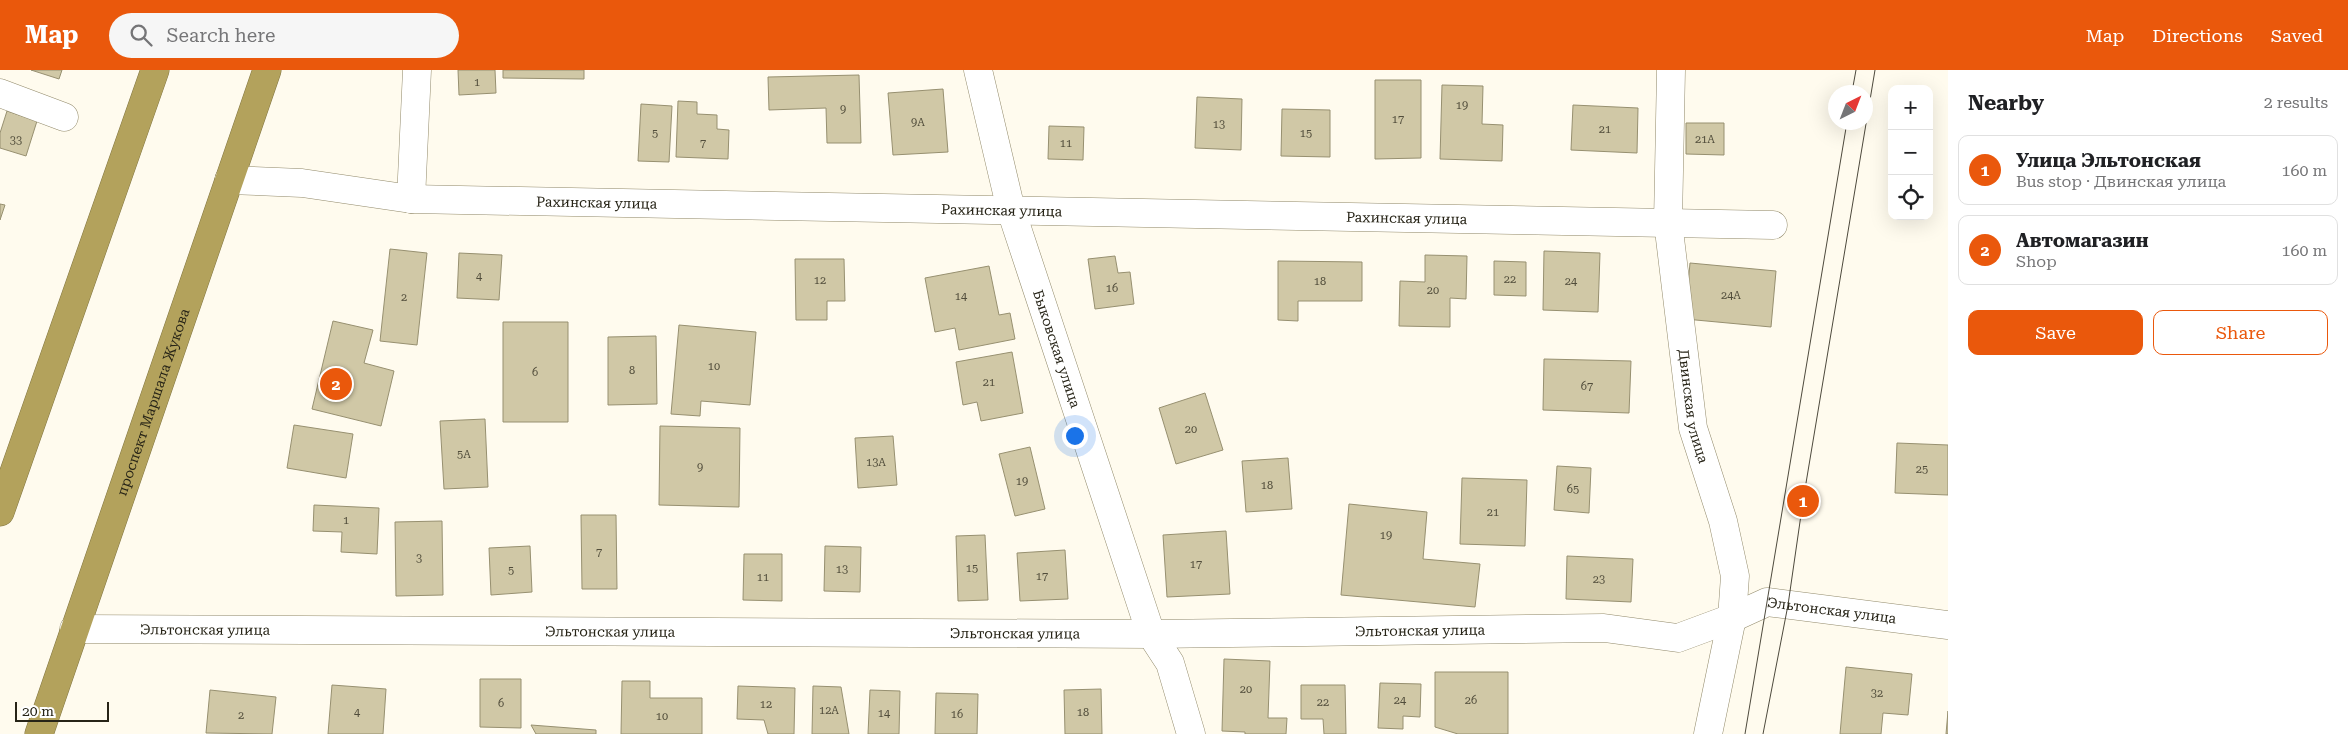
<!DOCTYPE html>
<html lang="en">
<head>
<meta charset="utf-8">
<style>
	body { margin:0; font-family:"Roboto Serif",serif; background:#f6f6f6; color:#202124 }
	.controls { position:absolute; right:15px; top:15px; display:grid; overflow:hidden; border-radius:10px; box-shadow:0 5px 20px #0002 }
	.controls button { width:45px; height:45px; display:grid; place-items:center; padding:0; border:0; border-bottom:1px solid #e0e0e0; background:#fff; color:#202124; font:25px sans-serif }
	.compass { position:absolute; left:1828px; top:15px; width:45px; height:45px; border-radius:50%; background:#fff; box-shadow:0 5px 20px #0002; rotate:42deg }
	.scale { position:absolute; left:15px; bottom:12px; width:94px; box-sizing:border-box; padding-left:5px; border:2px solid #272417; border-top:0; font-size:14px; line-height:18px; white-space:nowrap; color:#272417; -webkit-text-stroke:4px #fff; paint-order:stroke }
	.you { position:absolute; left:1074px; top:365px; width:18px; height:18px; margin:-12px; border:4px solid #fff; border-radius:50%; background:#1a73e8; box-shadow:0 0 0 8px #1a73e833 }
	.badge { display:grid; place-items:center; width:32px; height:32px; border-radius:50%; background:#ea580c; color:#fff; font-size:16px; font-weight:700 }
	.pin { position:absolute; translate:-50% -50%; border:2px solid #fff; box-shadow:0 1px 5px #0006 }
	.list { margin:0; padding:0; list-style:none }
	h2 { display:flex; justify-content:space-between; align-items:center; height:65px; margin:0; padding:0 20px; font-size:21px }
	h2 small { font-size:16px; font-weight:400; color:#757577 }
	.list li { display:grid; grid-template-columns:32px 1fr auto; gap:15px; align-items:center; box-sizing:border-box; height:70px; margin:0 10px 10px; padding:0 10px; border:1px solid #e0e0e0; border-radius:10px }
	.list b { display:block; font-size:19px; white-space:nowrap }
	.list p { margin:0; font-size:16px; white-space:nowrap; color:#757577 }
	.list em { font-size:16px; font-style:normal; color:#757577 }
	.actions { display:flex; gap:10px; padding:15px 20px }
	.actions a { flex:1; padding:11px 0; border:1px solid #ea580c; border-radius:10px; text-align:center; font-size:18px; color:#ea580c }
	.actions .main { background:#ea580c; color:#fff }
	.icon { flex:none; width:28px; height:28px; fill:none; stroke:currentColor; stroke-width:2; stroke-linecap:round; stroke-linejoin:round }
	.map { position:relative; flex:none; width:1948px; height:664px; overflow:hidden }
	header { display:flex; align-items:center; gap:30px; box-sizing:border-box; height:70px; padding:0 25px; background:#ea580c; color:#fff }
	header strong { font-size:24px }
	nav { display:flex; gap:28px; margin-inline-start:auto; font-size:18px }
	.search { width:350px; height:45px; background:#f6f6f6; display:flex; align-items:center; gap:12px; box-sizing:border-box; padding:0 18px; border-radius:28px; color:#757577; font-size:19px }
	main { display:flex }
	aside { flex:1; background:#fff }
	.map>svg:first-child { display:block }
</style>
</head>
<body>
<header>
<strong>Map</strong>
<div class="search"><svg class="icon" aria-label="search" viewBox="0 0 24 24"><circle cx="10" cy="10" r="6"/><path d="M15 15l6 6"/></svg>Search here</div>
<nav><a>Map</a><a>Directions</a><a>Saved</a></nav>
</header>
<main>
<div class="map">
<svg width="1948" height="664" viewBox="0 0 1948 664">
	<rect width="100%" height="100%" fill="#fffbee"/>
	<path fill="#d0c8a6" stroke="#979070" d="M31,0H62L59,9Z
		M458,0H495L496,23L459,25Z
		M503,0H584V9L503,8Z
		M859,5L861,73H827L826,38L769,40L768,7Z
		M1375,10H1421V88L1375,89Z
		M1442,15L1483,16L1482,54L1503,55L1502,91L1440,89Z
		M943,19L948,82L893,85L888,23Z
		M1197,27L1242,29L1241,80L1195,78Z
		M678,31L697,32V44L717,45V59L729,60L728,89L676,87Z
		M641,34L672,36L669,92L638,91Z
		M1573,35L1638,38L1637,83L1571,80Z
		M1282,39L1330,40V87L1281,86Z
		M7,41L37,51L26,86L0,78V63Z
		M1686,53H1724V85L1686,84Z
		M1049,56L1084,57L1083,90L1048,89Z
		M0,134L5,135L0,150Z
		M390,179L427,183L417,275L380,271Z
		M1544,181L1600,183L1598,242L1543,240Z
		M459,183L502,185L499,230L457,228Z
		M1425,185L1467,186L1466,229L1450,228V257L1399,256L1400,211L1425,212Z
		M1115,186L1118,203L1130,202L1134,234L1095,239L1088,189Z
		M795,189H844L845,231H827V250H796Z
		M1278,191L1362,192V231H1298V251L1278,250Z
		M1494,191L1526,192V226L1494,225Z
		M1690,193L1776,201L1771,257L1685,249Z
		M989,196L999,245L1010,243L1015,269L959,280L955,258L935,262L925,208Z
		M333,251L373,260L364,293L394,301L381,356L312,339Z
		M503,252H568V352H503Z
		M679,255L756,262L750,335L701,331L700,346L671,344Z
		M656,266L657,334L608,335V267Z
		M1012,282L1023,343L981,351L977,332L963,335L956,292Z
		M1544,289L1631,291L1629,343L1543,340Z
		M1205,323L1223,380L1176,394L1159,338Z
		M485,349L488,417L444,419L440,351Z
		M294,355L353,364L346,408L287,398Z
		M660,356L740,358L739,437L659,435Z
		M893,366L897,415L858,418L855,368Z
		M1897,373L1948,375V425L1895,423Z
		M1030,377L1045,439L1015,446L999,384Z
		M1288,388L1292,439L1246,442L1242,391Z
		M1557,396L1591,398L1589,443L1554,440Z
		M1462,408L1527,410L1525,476L1460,474Z
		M1349,434L1427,442L1423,489L1480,494L1475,537L1341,525Z
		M314,435L379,438L377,484L341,482L342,462L313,461Z
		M581,445H616L617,519H582Z
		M442,451L443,525L396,526L395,452Z
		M1226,461L1230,524L1167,527L1163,465Z
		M985,465L988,530L958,531L956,466Z
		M530,476L532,522L491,525L489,478Z
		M825,476L861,477L860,522L824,521Z
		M1065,480L1068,529L1020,531L1017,483Z
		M744,484H782V531L743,530Z
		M1567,486L1633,489L1631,532L1566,529Z
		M1224,589L1270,591L1268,648H1287L1286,664H1245V662L1222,661Z
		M1846,597L1912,604L1908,645L1883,643L1881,664H1840Z
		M1435,602H1508V664H1458L1435,657Z
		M480,609H521V658L480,657Z
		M622,611H650V628H702V664H621Z
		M1380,613L1421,614L1420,647L1403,646V659L1378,658Z
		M332,615L386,619L383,664H328Z
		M1301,615H1345L1346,664H1324L1323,649H1301Z
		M738,616L795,618L794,664H768L764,650L737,649Z
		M813,616L841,617L849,664H812Z
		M1101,619L1102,664H1065L1064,620Z
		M210,620L276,627L272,664L206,663Z
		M870,620L900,621L899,664H868Z
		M936,623L978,624L977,664H935Z
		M1948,641V664H1946Z
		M531,655L596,660V664H536Z"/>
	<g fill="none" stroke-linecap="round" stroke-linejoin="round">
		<defs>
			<g id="minor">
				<path id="s1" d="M978,0L1011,140L1151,564L1170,593L1191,664"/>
				<path id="s2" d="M1671,0L1668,152L1693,358L1723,451L1735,506L1732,548L1708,664"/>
				<path d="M0,23L64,47"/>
				<path id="s3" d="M229,110L302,113L411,129L1773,155"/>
				<path d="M411,129L417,0"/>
				<path id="s4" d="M74,559L1151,564L1604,558L1678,568L1732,548L1767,532L1948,555"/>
			</g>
			<g id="highway">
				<path d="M0,442L155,0"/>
				<path id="s5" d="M39,664L267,0"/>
			</g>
		</defs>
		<use href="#minor" stroke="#928a6b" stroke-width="29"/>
		<use href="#highway" stroke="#827644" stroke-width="29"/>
		<use href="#minor" stroke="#fff" stroke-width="28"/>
		<use href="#highway" stroke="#b3a25c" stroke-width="28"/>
		<path stroke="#4d493c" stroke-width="1" d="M1852,22L1856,0
			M1745,664L1847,52
			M1763,664L1788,535L1803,431L1875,0"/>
	</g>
	<g text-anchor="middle" stroke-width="5" stroke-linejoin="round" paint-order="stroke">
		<g font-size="11" fill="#514d3b">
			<text x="477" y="16">1</text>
			<text x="1462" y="39">19</text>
			<text x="843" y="43">9</text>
			<text x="1398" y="53">17</text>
			<text x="918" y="56">9А</text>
			<text x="1219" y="58">13</text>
			<text x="1605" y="63">21</text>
			<text x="655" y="67">5</text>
			<text x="1306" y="67">15</text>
			<text x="1705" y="73">21А</text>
			<text x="16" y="74">33</text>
			<text x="703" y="77">7</text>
			<text x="1066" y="77">11</text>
			<text x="479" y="210">4</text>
			<text x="1510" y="213">22</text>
			<text x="820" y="214">12</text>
			<text x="1320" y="215">18</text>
			<text x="1571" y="215">24</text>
			<text x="1112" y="222">16</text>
			<text x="1433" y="224">20</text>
			<text x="1731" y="229">24А</text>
			<text x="961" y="230">14</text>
			<text x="404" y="231">2</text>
			<text x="714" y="300">10</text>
			<text x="632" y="304">8</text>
			<text x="535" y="306">6</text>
			<text x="989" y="316">21</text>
			<text x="1587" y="320">67</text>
			<text x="1191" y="363">20</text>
			<text x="464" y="388">5А</text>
			<text x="876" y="396">13А</text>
			<text x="700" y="401">9</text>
			<text x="1922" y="403">25</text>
			<text x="1022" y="415">19</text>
			<text x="1267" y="419">18</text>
			<text x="1573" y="423">65</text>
			<text x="1493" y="446">21</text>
			<text x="346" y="454">1</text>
			<text x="1386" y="469">19</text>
			<text x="599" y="486">7</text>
			<text x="419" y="492">3</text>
			<text x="1196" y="498">17</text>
			<text x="972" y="502">15</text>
			<text x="842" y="503">13</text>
			<text x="511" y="504">5</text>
			<text x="1042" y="510">17</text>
			<text x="763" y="511">11</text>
			<text x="1599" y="513">23</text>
			<text x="1246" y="623">20</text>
			<text x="1877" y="627">32</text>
			<text x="1400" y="634">24</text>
			<text x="1471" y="634">26</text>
			<text x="1323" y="636">22</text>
			<text x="501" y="637">6</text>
			<text x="766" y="638">12</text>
			<text x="829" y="644">12А</text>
			<text x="357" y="646">4</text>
			<text x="1083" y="646">18</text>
			<text x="884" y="647">14</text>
			<text x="957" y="648">16</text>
			<text x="241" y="649">2</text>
			<text x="662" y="650">10</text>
		</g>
		<g font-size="14" fill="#272417" stroke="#fff">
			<text dy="5" stroke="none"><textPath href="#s3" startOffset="369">Рахинская улица</textPath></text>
			<text dy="5" stroke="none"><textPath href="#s3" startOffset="774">Рахинская улица</textPath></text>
			<text dy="5" stroke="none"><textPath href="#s3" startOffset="1179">Рахинская улица</textPath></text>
			<text dy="5" stroke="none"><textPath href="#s1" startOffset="290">Быковская улица</textPath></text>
			<text dy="5" stroke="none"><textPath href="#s5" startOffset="351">проспект Маршала Жукова</textPath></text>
			<text dy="5" stroke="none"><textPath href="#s2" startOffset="338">Двинская улица</textPath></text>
			<text dy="5" stroke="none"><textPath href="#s4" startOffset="1766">Эльтонская улица</textPath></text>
			<text dy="5" stroke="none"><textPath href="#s4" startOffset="1346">Эльтонская улица</textPath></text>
			<text dy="5" stroke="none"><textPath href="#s4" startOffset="131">Эльтонская улица</textPath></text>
			<text dy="5" stroke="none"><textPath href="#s4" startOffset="536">Эльтонская улица</textPath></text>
			<text dy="5" stroke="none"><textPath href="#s4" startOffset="941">Эльтонская улица</textPath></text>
		</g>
	</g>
</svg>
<div class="controls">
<button>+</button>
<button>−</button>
<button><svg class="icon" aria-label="locate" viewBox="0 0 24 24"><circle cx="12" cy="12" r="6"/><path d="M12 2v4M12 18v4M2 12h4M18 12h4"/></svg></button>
</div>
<svg class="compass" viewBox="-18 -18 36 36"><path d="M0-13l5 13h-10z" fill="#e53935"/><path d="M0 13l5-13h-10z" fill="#757577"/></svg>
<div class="scale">20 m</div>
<div class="you"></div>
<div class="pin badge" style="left:1803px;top:431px">1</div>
<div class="pin badge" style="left:336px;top:314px">2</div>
</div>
<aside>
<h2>Nearby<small>2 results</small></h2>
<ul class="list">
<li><span class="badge">1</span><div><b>Улица Эльтонская</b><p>Bus stop · Двинская улица</p></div><em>160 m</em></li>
<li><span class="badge">2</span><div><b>Автомагазин</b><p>Shop</p></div><em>160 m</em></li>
</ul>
<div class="actions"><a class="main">Save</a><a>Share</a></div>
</aside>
</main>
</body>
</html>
